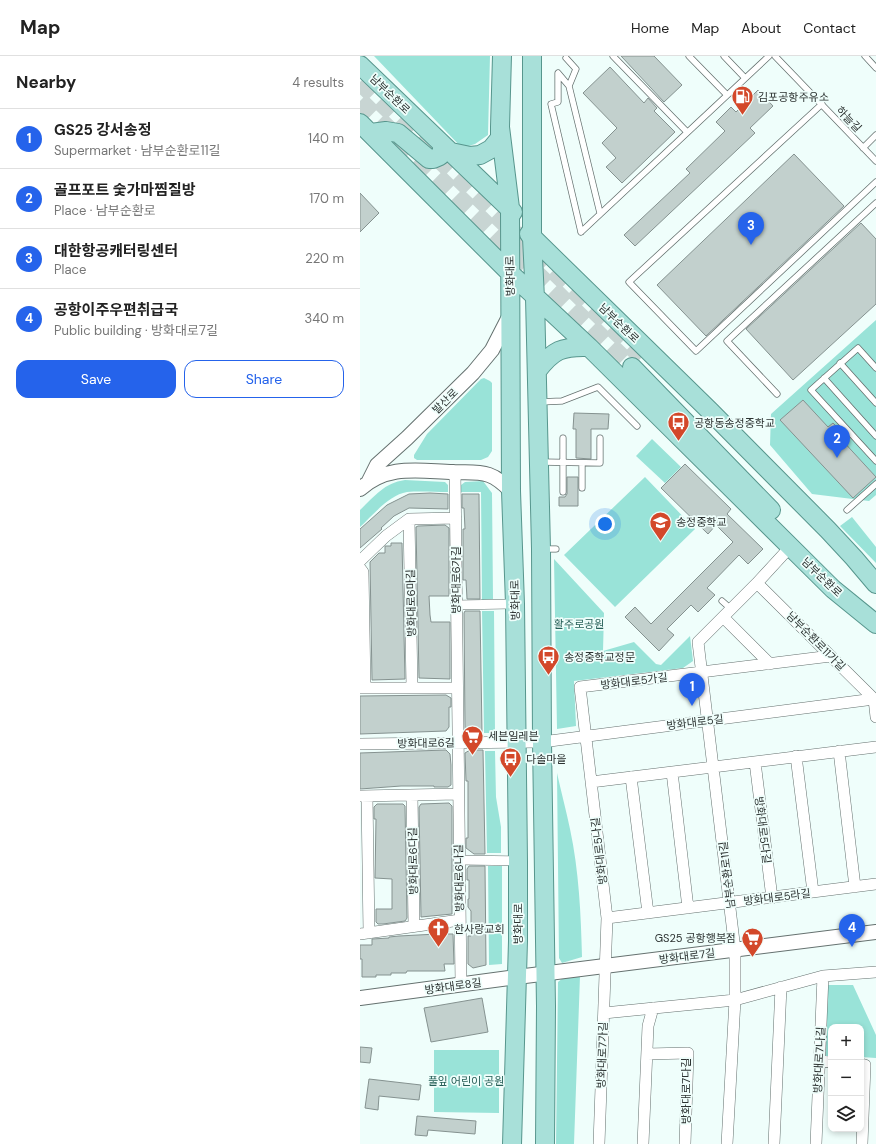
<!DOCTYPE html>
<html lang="en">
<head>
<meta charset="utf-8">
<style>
	body { margin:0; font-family:"DM Sans","Noto Sans KR",sans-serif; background:#f2f2f2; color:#222 }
	.controls { position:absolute; right:12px; bottom:12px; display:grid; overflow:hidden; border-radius:8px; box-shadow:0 2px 6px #0003 }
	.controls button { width:36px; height:36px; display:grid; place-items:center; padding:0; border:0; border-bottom:1px solid #e0e0e0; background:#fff; color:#222; font:20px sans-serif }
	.you { position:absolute; left:245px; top:468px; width:14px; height:14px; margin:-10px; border:3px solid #fff; border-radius:50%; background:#1a73e8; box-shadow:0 0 0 6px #1a73e833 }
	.badge { display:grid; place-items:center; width:26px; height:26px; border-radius:50%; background:#2563eb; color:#fff; font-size:13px; font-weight:700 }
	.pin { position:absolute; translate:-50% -33px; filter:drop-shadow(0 1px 2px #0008) }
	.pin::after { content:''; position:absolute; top:21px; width:14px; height:12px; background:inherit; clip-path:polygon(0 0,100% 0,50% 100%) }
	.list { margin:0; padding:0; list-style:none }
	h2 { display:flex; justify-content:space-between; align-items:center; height:52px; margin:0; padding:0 16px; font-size:17px }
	h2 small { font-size:13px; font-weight:400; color:#767676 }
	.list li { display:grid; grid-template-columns:26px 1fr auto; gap:12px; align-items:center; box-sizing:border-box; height:60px; padding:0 16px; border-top:1px solid #e0e0e0 }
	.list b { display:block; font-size:15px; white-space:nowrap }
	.list p { margin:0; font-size:13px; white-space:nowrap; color:#767676 }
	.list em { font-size:13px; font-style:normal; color:#767676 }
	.actions { display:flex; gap:8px; padding:12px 16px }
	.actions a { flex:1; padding:9px 0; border:1px solid #2563eb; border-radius:12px; text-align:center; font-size:14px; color:#2563eb }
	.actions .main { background:#2563eb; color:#fff }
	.icon { flex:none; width:22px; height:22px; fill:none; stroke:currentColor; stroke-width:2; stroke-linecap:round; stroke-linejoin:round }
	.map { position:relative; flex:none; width:516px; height:1088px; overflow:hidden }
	header { display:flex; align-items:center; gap:24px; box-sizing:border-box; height:56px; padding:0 20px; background:#fff; border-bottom:1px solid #e0e0e0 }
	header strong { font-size:19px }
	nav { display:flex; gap:22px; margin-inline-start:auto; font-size:14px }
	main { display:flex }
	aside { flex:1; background:#fff }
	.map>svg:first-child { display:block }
</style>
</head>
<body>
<header>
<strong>Map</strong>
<nav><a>Home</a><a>Map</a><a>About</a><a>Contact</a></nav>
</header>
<main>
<aside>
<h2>Nearby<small>4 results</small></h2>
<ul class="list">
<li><span class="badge">1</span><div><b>GS25 강서송정</b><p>Supermarket · 남부순환로11길</p></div><em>140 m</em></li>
<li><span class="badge">2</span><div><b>골프포트 숯가마찜질방</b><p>Place · 남부순환로</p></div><em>170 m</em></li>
<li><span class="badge">3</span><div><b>대한항공캐터링센터</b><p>Place</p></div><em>220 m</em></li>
<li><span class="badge">4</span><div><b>공항이주우편취급국</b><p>Public building · 방화대로7길</p></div><em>340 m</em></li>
</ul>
<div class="actions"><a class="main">Save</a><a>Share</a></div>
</aside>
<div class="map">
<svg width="516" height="1088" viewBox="0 0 516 1088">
	<rect width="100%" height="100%" fill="#effefb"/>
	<path fill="#99e3d8" d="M14,0H130L128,79L115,88L102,92Z
		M516,264V439L509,445L452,438L410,389L411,358Z
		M124,322L130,325L132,327V395L128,401L121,404H57L54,402V399L67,378L121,323Z
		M292,383L321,411L305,427L276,400Z
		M285,421L335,473L255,551L204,499Z
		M45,424L85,426L88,429V436C75,436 60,435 47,436C29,439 13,459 0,471V454C15,440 24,427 45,424Z
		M123,425L132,437L133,543L122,544L121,436H101V429L105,426Z
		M492,461L516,491V507L480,470Z
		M194,503L244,557L243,595L274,586L296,608L301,609L330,580L333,605L323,612L214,625L216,670L197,673Z
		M122,555H134L135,677H124Z
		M125,695H135L136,741L141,771V797H127Z
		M197,717C201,735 206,754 210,773C219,815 221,859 222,901L202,907L199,902Z
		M128,810H142V908L129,909Z
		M220,920L214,1088H196L198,926L203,922Z
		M467,929H493L516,979V1002L501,1001V971H471V1000H465Z
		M74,994H139V1057L74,1056Z"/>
	<path fill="#c2d0cd" stroke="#859290" d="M261,0H294L322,29L304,46Z
		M250,11L284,47L288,42L297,52L294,55L315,76L262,127L246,111L256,102L242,87L257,72L223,37Z
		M398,34L413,50L390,72L395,77L275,190L264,179L330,117L326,113L365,75L356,66L371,51L376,56Z
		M434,98L484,150L346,280L297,229Z
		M0,137L19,157L0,176Z
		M501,167L516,183V248L433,324L386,273Z
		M443,344L468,371L473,367L485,380L481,383L516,421L493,442L420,364Z
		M214,357L249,358L248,373H231V403L216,402V373H213Z
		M325,408L371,453L367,458L403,493L388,508L379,499L347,532L355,539L338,556L331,549L307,573L314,579L299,595L265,561L275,551L291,568L373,486L356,469L348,478L301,432Z
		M207,421H218V450H199V441H205L207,438Z
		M70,437L88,438V453L49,452L34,460L21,472L22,473L0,492V473L27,449L49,438Z
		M102,438H119L120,543H107L106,524H103V473H105L104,452H102Z
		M85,469L89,472V540H69L70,559L71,566H90V623L59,622L56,471L58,470Z
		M31,487H42L45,623L12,624L10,506L19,497H25V490H31Z
		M105,555H120L122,676H108L105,673L104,557Z
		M86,639L91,642V651H89V671L86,675L0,678V640Z
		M86,694L90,698L91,709V729L88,731H74V730H41L0,733V697Z
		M110,694H123L125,798H114L106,792V782H108V725H106L105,697Z
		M89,747L92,750V858L61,861L59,751L61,748Z
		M17,748H43L45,750L47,862L45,865L23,868H18L16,866V853H32V823L15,822L16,763H14V751Z
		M109,810H125L126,909L113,912L108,908V880H111V855L108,851V843H109V824H107V813Z
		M88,873V878H93L94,908H84L85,915H47L46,917H31V919H16V921H2V903H0V889H12V883L29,882V881L39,880L77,878V874Z
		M122,942L128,976L71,986L64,952Z
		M0,991L12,992L10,1007L0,1006Z
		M9,1023L61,1029L59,1044L19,1040L18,1054L5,1052Z
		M57,1060L116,1065L115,1078L68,1074L67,1080L55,1079Z"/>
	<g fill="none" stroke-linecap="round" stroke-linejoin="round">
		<path stroke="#c8d5d3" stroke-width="18" stroke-dasharray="18 9" stroke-linecap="butt" d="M0,26L282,301
			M0,45L272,311"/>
		<defs>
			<path id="service" d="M253,0L327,76
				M329,0L367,39
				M364,0L385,22
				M415,0L516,105
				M505,0L516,12
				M206,2L216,13L209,30L240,157
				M209,30L198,17V46L191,48L221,176
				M462,48L269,226L336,295L516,126
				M503,92L516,79
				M221,176L409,0
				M480,307L516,347
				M516,312L498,292L451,334L516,405
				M464,322L516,380
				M417,338L367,285L516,147
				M179,346L202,345L238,331L277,370
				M181,406L240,407V382
				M222,407V432
				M203,436V382
				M487,454L516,428
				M183,493H196
				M362,545L371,553"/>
			<path id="pedestrian" d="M96,549L155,548
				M99,804L158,805"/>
			<path id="minor" d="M95,416L101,929
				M49,463L52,632
				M0,505L26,480L49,463L96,462
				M0,512L3,516L5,632
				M397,527L514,643L516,661
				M363,561L410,608
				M0,632H97
				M0,688L182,686L514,643
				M479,695L495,831
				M436,700L453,836
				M395,706L412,842
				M312,716L328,852
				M271,721L288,857
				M231,726L516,691
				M52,739L54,870
				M1,740L98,738
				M7,740L9,877
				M247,862L516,828
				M0,878L100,864
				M244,957L375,944L463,920L516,916
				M287,998L328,997L325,1088
				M459,1005L471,1006
				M501,1008L505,1009L502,1088
				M239,1088L247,862L220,631L471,600
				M283,1088L288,970L293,952
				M367,1088L375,944V894L338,586L397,527L431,490
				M414,1088L421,931
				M456,1088L463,920"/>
			<path id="tertiary" d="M9,425L17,409L47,382L113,317L132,294L150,259
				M0,433C28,408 58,415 93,416C105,417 117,415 129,419C138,422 145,429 151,435
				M0,942L157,921L516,876"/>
			<path id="primary" d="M142,0L140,71L150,152L151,435L155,548L158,805V885L152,1088
				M172,0V182L175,242L181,493L182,686L186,950L185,1088
				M0,9L153,156
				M0,67L150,217L229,291L473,533L516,568
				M11,77L26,75L38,77L69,103H73L80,100L82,95V88
				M91,96L110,100L120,99L131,93L140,82V72
				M169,178L350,355L468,474L494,502L516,528
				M272,311L411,454
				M177,315C193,294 202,290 229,291"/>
		</defs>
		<use href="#service" stroke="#65716f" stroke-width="7"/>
		<use href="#pedestrian" stroke="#65716f" stroke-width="10"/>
		<use href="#minor" stroke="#65716f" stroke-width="12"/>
		<use href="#tertiary" stroke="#65716f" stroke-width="16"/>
		<use href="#primary" stroke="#57968d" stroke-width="20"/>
		<use href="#service" stroke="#fff" stroke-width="5.5"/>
		<use href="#pedestrian" stroke="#fff" stroke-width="9"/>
		<use href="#minor" stroke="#fff" stroke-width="11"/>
		<use href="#tertiary" stroke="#fff" stroke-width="14"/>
		<use href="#primary" stroke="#a8e0d9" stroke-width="18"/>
	</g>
	<defs>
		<symbol id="fuel-pin" viewBox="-11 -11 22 30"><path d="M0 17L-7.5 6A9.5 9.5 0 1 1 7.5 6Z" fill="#d3482a" stroke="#effefb"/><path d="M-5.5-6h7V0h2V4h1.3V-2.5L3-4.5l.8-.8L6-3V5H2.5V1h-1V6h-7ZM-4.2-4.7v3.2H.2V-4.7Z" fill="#fff"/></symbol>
		<symbol id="bus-pin" viewBox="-11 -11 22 30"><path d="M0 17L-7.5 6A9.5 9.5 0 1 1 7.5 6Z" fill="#d3482a" stroke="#effefb"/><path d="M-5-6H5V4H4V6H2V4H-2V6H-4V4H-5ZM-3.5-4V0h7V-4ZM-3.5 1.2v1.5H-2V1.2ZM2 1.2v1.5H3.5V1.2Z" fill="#fff"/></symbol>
		<symbol id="school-pin" viewBox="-11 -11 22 30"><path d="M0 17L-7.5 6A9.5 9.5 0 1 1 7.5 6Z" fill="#d3482a" stroke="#effefb"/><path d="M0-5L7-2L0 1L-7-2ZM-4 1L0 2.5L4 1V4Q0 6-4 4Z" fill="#fff"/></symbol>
		<symbol id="supermarket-pin" viewBox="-11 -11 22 30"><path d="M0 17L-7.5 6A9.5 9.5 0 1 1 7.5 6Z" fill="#d3482a" stroke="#effefb"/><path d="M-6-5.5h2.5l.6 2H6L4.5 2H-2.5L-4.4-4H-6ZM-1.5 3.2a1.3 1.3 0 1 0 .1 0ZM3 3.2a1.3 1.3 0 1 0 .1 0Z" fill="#fff"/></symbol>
		<symbol id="church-pin" viewBox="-11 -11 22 30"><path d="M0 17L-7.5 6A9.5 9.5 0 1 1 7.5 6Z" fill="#d3482a" stroke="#effefb"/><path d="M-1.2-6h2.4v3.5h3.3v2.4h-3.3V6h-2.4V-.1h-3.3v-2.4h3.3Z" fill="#fff"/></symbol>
	</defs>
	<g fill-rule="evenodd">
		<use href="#fuel-pin" x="370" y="28" width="25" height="34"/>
		<use href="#bus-pin" x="306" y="354" width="25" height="34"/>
		<use href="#school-pin" x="288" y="454" width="25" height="34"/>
		<use href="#bus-pin" x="176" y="588" width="25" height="34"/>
		<use href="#supermarket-pin" x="100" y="668" width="25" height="34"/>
		<use href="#bus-pin" x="138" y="690" width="25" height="34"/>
		<use href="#church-pin" x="66" y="860" width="25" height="34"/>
		<use href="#supermarket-pin" x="380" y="870" width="25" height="34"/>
	</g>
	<g text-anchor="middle" stroke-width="3.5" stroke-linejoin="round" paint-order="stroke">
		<g font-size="11" fill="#2c3231" stroke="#effefb">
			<text transform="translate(30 38) rotate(44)" y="4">남부순환로</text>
			<text transform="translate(489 63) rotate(46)" y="4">하늘길</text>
			<text transform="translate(150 220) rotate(-91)" y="4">방화대로</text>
			<text transform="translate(259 267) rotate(44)" y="4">남부순환로</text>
			<text transform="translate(85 345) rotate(-45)" y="4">발산로</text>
			<text transform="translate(462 521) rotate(44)" y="4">남부순환로</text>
			<text transform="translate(96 524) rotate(-90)" y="4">방화대로6가길</text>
			<text transform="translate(155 544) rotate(-91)" y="4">방화대로</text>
			<text transform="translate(51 547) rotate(-91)" y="4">방화대로6마길</text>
			<text transform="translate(456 585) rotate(45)" y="4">남부순환로11가길</text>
			<text transform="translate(274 625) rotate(-7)" y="4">방화대로5가길</text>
			<text transform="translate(335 666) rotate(-7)" y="4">방화대로5길</text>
			<text transform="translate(66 687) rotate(-1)" y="4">방화대로6길</text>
			<text transform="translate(403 774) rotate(83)" y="4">방화대로5다길</text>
			<text transform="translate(239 795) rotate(-97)" y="4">방화대로5나길</text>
			<text transform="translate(53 805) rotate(-91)" y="4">방화대로6다길</text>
			<text transform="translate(367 819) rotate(-97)" y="4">남부순환로11길</text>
			<text transform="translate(99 822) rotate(-91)" y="4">방화대로6나길</text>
			<text transform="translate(417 841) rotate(-7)" y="4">방화대로5라길</text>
			<text transform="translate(158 868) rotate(-90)" y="4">방화대로</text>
			<text transform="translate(327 900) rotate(-7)" y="4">방화대로7길</text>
			<text transform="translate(93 930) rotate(-8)" y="4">방화대로8길</text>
			<text transform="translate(242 999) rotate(-88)" y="4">방화대로7가길</text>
			<text transform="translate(459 1004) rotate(-87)" y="4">방화대로7나길</text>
			<text transform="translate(326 1035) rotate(-90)" y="4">방화대로7다길</text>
		</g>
		<g font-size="11" fill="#2c3231" stroke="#effefb" text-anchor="start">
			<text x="398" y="45">김포공항주유소</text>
			<text x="334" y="371">공항동송정중학교</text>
			<text x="316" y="470">송정중학교</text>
			<text x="204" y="605">송정중학교정문</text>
			<text x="128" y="684">세븐일레븐</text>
			<text x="166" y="707">다솔마을</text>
			<text x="94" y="877">한사랑교회</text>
			<text x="376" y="886" text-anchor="end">GS25 공항행복점</text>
		</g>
		<g font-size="11" fill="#265f57" stroke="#effefb">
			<text x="219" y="572">활주로공원</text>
			<text x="106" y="1029">풀잎 어린이 공원</text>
		</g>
	</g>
</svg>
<div class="controls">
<button>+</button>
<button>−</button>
<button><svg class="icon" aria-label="layers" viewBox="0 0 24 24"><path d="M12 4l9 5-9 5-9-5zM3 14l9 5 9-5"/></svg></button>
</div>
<div class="you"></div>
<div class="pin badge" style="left:332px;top:650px">1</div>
<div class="pin badge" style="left:477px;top:402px">2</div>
<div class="pin badge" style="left:391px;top:189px">3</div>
<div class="pin badge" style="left:492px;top:891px">4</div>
</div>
</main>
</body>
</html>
